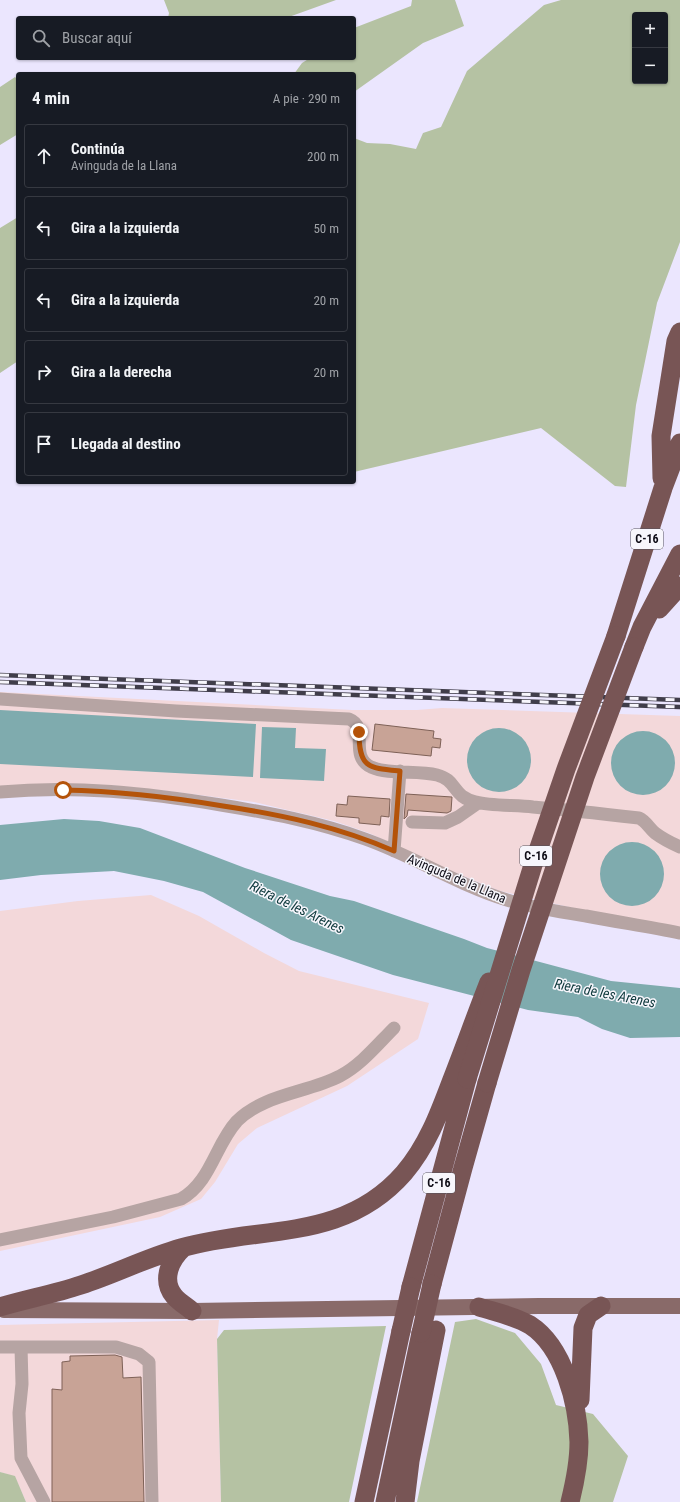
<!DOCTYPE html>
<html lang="es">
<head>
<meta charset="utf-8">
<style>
	body { margin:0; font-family:"Roboto Condensed",sans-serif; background:#20242c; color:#f1f3f6 }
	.controls { position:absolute; right:12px; top:12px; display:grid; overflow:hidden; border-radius:4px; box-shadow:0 1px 3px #0004 }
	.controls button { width:36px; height:36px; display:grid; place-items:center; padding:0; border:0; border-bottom:1px solid #363941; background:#171b24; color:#f1f3f6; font:20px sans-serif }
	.stop { position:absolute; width:12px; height:12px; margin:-9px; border:3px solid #b45309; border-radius:50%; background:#fff }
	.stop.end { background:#b45309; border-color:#fff; box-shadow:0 1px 4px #0008 }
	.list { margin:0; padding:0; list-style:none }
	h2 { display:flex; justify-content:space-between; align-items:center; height:52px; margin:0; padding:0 16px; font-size:17px }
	h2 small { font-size:13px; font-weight:400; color:#9ea1a6 }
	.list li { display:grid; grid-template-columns:26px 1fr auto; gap:12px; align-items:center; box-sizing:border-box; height:64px; margin:0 8px 8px; padding:0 8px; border:1px solid #363941; border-radius:4px }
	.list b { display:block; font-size:15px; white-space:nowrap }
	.list p { margin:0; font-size:13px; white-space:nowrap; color:#9ea1a6 }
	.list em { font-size:13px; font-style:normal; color:#9ea1a6 }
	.icon { flex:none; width:22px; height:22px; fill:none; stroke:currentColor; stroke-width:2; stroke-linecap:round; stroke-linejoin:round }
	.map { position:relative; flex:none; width:680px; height:1502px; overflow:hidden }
	.search { position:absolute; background:#171b24; box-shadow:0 1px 3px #0004; left:16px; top:16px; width:340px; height:44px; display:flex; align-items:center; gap:10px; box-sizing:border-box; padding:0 14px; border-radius:4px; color:#9ea1a6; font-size:15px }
	.panel { position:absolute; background:#171b24; box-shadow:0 1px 3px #0004; left:16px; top:72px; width:340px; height:412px; border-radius:4px }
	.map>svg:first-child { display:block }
</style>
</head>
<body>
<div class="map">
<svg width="680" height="1502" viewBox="0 0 680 1502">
	<rect width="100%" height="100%" fill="#ebe6fe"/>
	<path fill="#f3d8da" d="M0,692L352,710H417L442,708L680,716V928L607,916L500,891L454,872L369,833L334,821L254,802L168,791L108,785L0,787Z
		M151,895L199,916L264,953L299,971L429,1003L418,1039L347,1086L257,1128L238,1144L215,1182L201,1199L160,1217L0,1251V911L78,901Z
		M219,1320L217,1339L221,1502H26L15,1477L0,1472V1325Z"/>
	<path fill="#b5c2a3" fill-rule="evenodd" d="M164,0H336L286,18H168L169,13Z
		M412,0H455L464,26L423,43L354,92V74H294L302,63L310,58H354V28L411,6Z
		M561,0H680V242L657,303L636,405L626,487L615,486L541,428L354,472V138L367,143L390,144L416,149L423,133L441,127L467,71L544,5ZM635,15H665V81H635Z
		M15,77L18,80V134L0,145V87Z
		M18,217V361L0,373V228Z
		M476,1319L515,1333L541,1364L556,1405L593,1414L628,1456L613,1502H417L455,1322Z
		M386,1326L349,1502H221L217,1339L224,1330Z
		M0,1472L15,1476L26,1502H0Z"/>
	<path fill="#7fabae" d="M0,710L256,724L253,777L0,764Z
		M262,727L296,728L295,748L326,749L324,781L260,778Z
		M467 760a32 32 0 1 1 64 0a32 32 0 1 1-64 0Z
		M611 763a32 32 0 1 1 64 0a32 32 0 1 1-64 0Z
		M64,819L99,821L140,828L245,868L330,896L354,901L464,939L487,948L611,981L680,988V1037L630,1038L602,1029L578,1017L528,1010L393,975L291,940L203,892L164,881L114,871L41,875L0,880V825Z
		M600 874a32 32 0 1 1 64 0a32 32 0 1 1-64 0Z"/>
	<path fill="#c8a396" stroke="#7e6157" d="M375,724L434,731L433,738L441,739L440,748L432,747L431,756L372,750Z
		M406,794L452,797L451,811L447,813L408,810L407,816L404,819Z
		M348,796L390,799L389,817L381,816L380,825L359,823V818L336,816L337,804L347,805Z
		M115,1355L122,1357L123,1378L141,1377L144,1502H52V1389L62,1390V1362L70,1361V1356Z"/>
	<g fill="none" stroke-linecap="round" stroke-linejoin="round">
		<path stroke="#b6a4a3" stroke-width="13" d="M0,699L176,711L349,719C370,727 348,756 371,767C389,775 417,770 437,775C452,779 452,787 462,796C466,799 471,801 476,802C490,806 517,805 533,807C568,810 604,814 639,818C646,821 649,828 655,833C663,839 671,843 680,847
			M0,792C74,785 148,793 221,805C270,813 318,822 365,839C413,856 458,885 507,900C533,908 560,912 586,916C618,922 649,927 680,933
			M412,822L445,823L458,817L478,803
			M394,851L400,771
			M0,1240L113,1217L181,1199C211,1182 215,1145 237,1121C264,1094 307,1093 340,1076C361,1065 377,1045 394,1028
			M0,1347H116L139,1354L149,1362L152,1502
			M21,1347L22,1384L19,1413L21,1458L44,1502"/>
		<path stroke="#896a69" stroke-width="16" d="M4,1310L192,1311L539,1306H680"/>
		<path stroke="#785555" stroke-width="19" d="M662,478L661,436L676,341L680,332
			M659,609L680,586
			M616,636L663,488L680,443
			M634,647L642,627L680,554
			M183,1248C170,1260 161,1280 174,1296C179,1302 186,1306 192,1311
			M432,1284L463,1168L487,1083
			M411,1287L467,1079
			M0,1307C27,1299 54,1294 81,1285C115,1274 146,1258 181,1248C260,1225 343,1243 404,1173C427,1146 439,1114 451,1082C464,1049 476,1015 489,982
			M479,1307C495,1312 515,1316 530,1325C564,1347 578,1404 579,1442C579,1462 575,1482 570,1502
			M580,1400L583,1328L588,1315L601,1306
			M364,1502L401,1331
			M385,1502L421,1333
			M405,1502L410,1461L436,1330"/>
		<defs>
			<path id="rail" d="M0,675L680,700
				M0,682L680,707"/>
		</defs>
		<use href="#rail" stroke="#403d4a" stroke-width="4.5"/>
		<use href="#rail" stroke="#f7f6fc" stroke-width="3" stroke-dasharray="9" stroke-linecap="butt"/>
		<path stroke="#785555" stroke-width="19" d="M467,1079L533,865L566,769L616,636
			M487,1083L521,970L585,777L634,647
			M401,1331L411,1287
			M421,1333L432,1284"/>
	</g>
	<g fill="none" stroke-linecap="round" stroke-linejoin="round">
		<path stroke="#b45309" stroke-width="5" d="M63,790C117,791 170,797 223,806C283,815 339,827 394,851L400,771C368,768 359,768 359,732"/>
	</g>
	<g text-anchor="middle" stroke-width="3" stroke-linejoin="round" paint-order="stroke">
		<g fill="#f7f6fc" stroke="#55535c" stroke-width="1">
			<rect x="631" y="529" width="32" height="20" rx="3"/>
			<rect x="520" y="846" width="32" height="20" rx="3"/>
			<rect x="423" y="1173" width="32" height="20" rx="3"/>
		</g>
		<g font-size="12" font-weight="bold" fill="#0f0d17">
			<text x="647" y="543">C-16</text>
			<text x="536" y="860">C-16</text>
			<text x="439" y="1187">C-16</text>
		</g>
		<g font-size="13" fill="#0f0d17" stroke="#f7f6fc">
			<text transform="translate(457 878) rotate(23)" y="5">Avinguda de la Llana</text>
		</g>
		<g font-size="14" font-style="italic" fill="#0b373a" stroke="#f7f6fc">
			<text transform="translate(297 907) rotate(26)" y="5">Riera de les Arenes</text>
			<text transform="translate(605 993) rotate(11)" y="5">Riera de les Arenes</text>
		</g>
	</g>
</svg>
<div class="controls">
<button>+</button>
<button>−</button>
</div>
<div class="stop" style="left:63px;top:790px"></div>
<div class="stop end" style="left:359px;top:732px"></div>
<div class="search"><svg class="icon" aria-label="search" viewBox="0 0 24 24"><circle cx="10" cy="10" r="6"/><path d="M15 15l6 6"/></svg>Buscar aquí</div>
<section class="panel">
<h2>4 min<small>A pie · 290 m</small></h2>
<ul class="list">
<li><svg class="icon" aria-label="ahead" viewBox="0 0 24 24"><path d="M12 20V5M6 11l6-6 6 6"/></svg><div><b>Continúa</b><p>Avinguda de la Llana</p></div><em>200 m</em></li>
<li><svg class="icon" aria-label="left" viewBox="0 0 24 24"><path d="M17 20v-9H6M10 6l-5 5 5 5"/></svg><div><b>Gira a la izquierda</b></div><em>50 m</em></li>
<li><svg class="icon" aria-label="left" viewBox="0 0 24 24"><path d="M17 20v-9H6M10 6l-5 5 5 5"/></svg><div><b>Gira a la izquierda</b></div><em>20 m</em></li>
<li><svg class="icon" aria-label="right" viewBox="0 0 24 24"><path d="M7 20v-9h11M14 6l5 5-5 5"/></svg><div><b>Gira a la derecha</b></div><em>20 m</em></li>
<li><svg class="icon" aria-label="arrive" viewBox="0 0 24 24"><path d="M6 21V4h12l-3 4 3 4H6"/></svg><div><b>Llegada al destino</b></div></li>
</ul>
</section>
</div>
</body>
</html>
